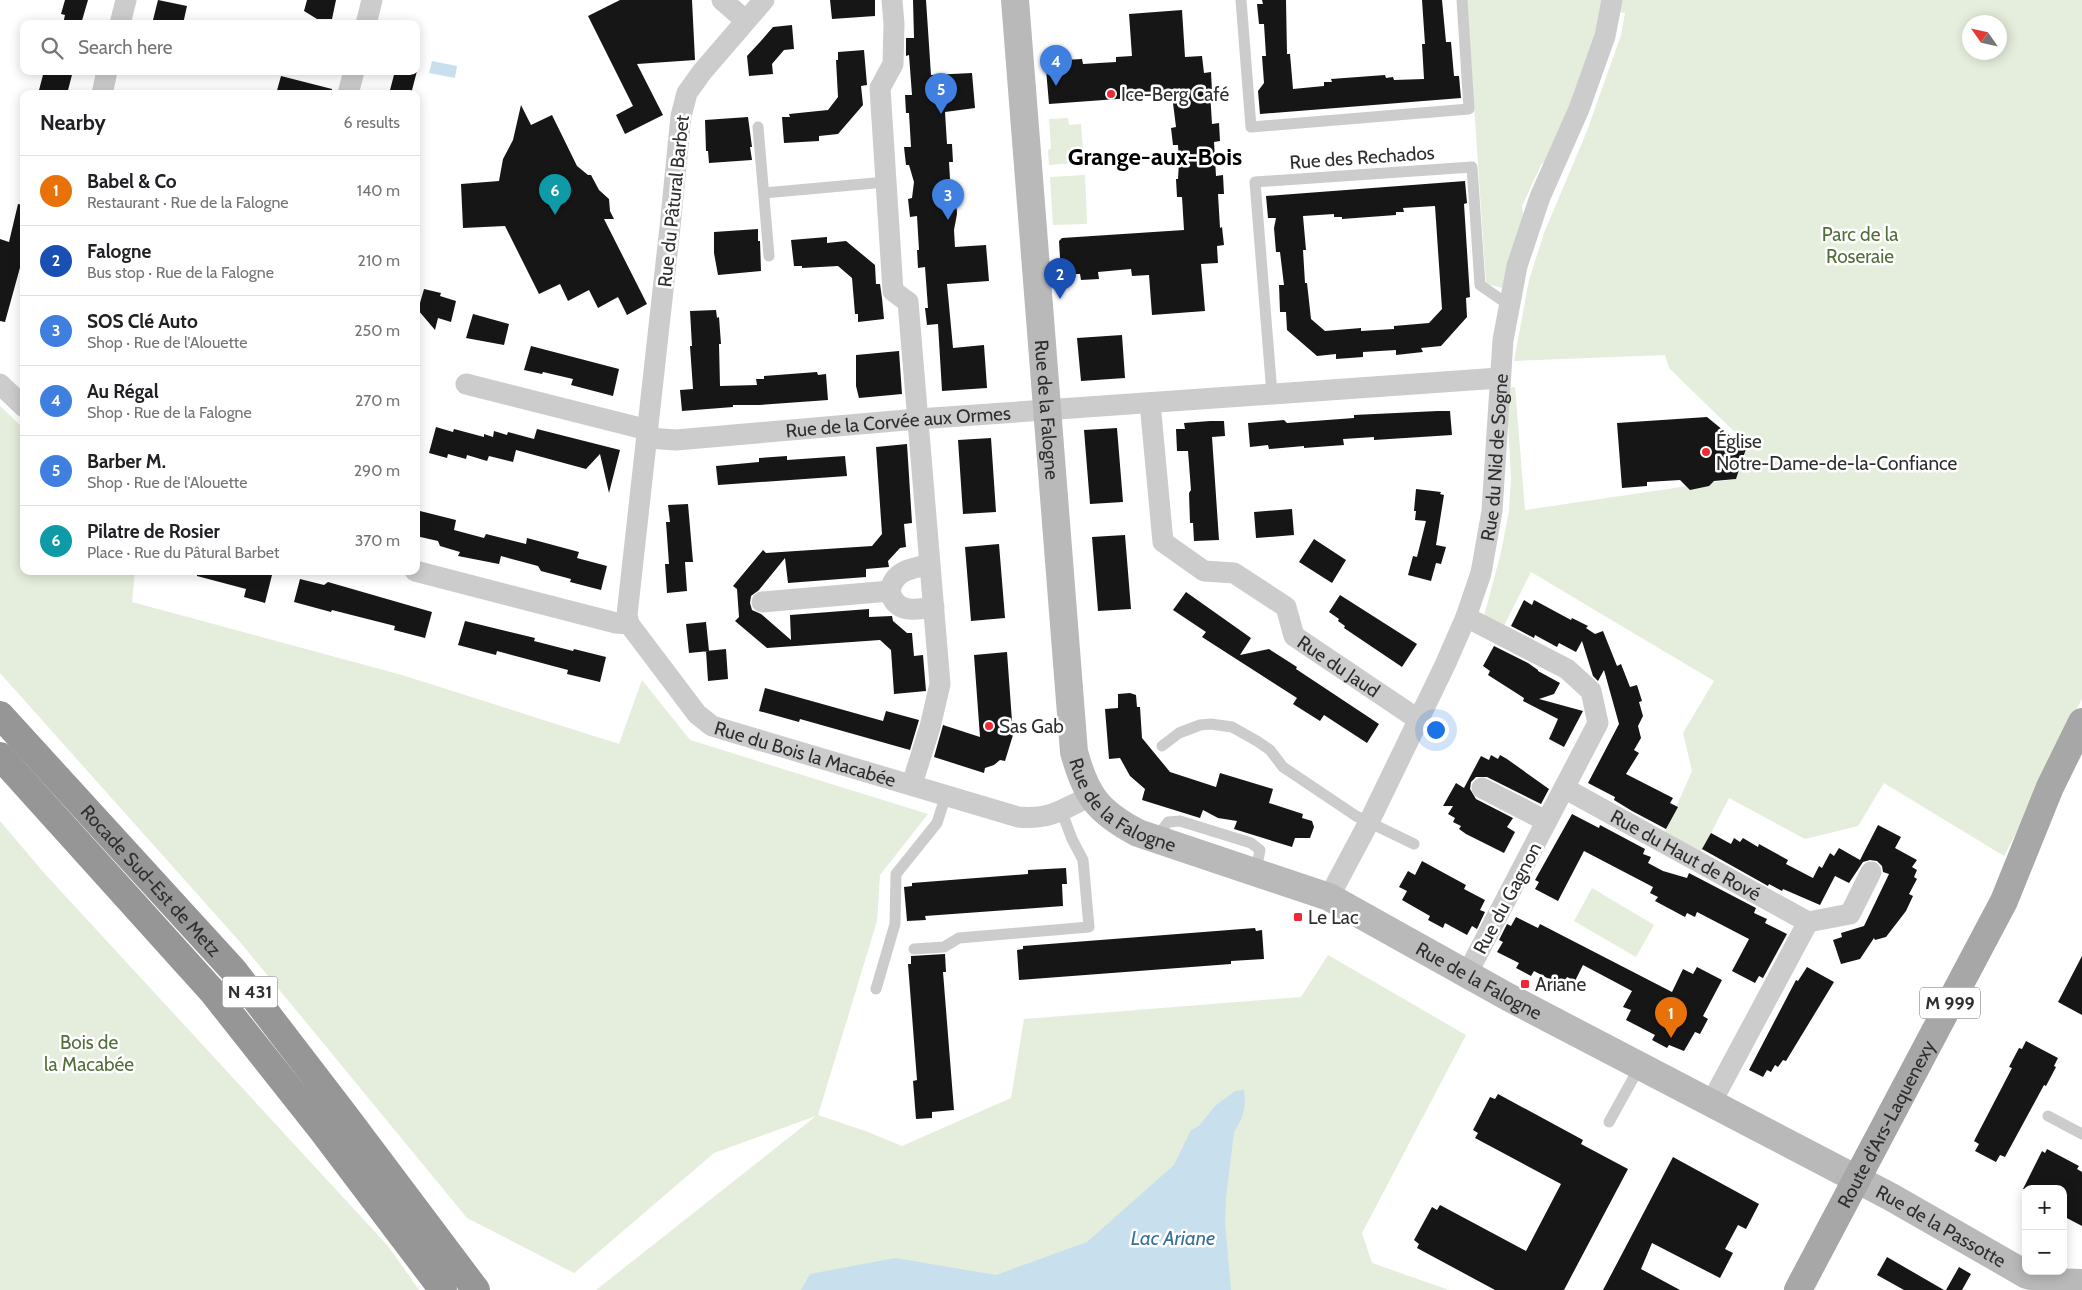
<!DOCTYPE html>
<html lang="en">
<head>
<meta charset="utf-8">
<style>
	body { margin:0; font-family:Cabin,sans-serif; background:#f6f6f6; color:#202124 }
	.controls { position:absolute; right:15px; bottom:15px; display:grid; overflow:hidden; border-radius:10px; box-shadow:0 2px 12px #0003 }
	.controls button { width:45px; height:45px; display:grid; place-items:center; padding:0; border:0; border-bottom:1px solid #e0e0e0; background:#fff; color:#202124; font:25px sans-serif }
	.compass { position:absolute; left:1962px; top:15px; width:45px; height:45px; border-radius:50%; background:#fff; box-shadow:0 2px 12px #0003; rotate:304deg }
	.you { position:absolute; left:1435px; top:729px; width:18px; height:18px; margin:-12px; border:4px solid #fff; border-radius:50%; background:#1a73e8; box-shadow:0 0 0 8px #1a73e833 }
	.badge { display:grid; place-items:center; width:32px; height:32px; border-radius:50%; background:#0f766e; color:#fff; font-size:16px; font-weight:700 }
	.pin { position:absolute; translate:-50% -41px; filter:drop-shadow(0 1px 2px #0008) }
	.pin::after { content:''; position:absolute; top:26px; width:18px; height:15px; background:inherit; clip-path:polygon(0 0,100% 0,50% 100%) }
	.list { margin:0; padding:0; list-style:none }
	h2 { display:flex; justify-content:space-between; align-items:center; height:65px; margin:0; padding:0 20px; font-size:21px }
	h2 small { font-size:16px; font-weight:400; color:#757577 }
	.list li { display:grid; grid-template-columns:32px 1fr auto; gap:15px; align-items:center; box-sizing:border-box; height:70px; padding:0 20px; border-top:1px solid #e0e0e0 }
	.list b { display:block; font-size:19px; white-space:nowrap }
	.list p { margin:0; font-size:16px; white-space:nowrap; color:#757577 }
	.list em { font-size:16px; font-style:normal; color:#757577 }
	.icon { flex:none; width:28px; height:28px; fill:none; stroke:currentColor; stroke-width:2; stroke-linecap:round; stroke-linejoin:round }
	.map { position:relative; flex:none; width:2082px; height:1290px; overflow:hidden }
	.search { position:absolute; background:#fff; box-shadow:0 2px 12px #0003; left:20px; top:20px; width:400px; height:55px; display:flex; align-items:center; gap:12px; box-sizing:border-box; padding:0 18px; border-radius:10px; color:#757577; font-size:19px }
	.panel { position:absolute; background:#fff; box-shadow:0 2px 12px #0003; left:20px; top:90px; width:400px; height:485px; border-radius:10px }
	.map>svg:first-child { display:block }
</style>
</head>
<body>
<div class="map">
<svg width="2082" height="1290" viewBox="0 0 2082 1290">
	<rect width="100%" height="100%" fill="#fff"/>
	<path fill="#e5eddc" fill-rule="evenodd" d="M1467,0H1602L1598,25L1562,126L1548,159L1541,165L1522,206L1524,217L1503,288L1486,284Z
		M1619,0H2082V699L2057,746L2059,751L2004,856L1884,783L1858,826L1805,839L1729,798L1700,854L1663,837L1692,771L1683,733L1714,681L1531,572L1502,630L1483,620L1501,552L1509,511L1511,478L1508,423V388L1515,387L1525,510L1736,479L1748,445L1669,368L1665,355L1514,361L1529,280L1544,233L1587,131L1621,35L1625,13L1619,12ZM1970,22H2000V52H1970Z
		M1068,118L1069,125L1081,124L1084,162L1049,165L1048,150L1051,149L1049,119Z
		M1085,175L1087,224L1053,225L1050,177Z
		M0,406L24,429V571H135L132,602L402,675L619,744L642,680L690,740L928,814L880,875L877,921L818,1115L868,1132L902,1146L1011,1098L1024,1019L1301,997L1328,955L1466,1035L1362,1233L1372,1263L1449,1290H596L816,1116L714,1153L574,1273L467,1218L240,942L0,673Z
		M0,821L45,874L388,1246L419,1290H0Z
		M1592,888L1654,925L1636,957L1574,921Z"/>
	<path fill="#c8dfee" d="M432,61L457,66L455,78L429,73Z
		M1244,1090L1245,1104L1242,1118L1234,1132L1226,1197L1225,1222L1231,1290H801L810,1274L895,1258L996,1275L1087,1242L1174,1165L1191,1130L1199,1126L1215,1106L1235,1091Z"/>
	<path fill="#161616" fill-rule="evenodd" d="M65,0H88L81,24H63L65,15L61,14Z
		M158,0L187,6L183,24H152Z
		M307,0H336L332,19H317L304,11Z
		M620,0H692L695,60L637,64L663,115L625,134L616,115L633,106L588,16Z
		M830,0H875V16L832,19Z
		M913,0H926L931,75L972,73L975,108L945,112L947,144H952L953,162H949L951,196H956L957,214L954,230L955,247L986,245L989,281L947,284L953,348L984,345L987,388L942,391L938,324L927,325L925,308H928L925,267L918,268L917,250H919L917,216L910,217L908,199L912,198L914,182L909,165H906L904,147H911L909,113H906L905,95H912L909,55L906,56V38H914Z
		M1262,0H1286L1287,54H1290L1293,89L1324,86V82H1332L1331,79L1385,75L1386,78L1393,77L1394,80L1424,79L1422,44H1425L1422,0H1442L1446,42H1451L1454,76H1459L1461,98L1260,114L1258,91L1264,83L1262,56H1266L1264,24H1259L1257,4H1263Z
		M1182,10L1185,57L1202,56L1204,73L1211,72L1212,91H1210L1212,124L1219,123L1220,141L1214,142L1216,176L1223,175L1224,194H1218L1220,228L1222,227L1224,245L1217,246L1218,263L1201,264L1205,311L1152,315L1149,275L1132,276L1131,269L1098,272L1099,279L1081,280L1080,274H1061L1059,241L1062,238L1184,230L1182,197H1177L1176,179H1178L1179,162L1178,145H1173L1171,128L1176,127L1172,95L1049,104L1046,69L1049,66L1065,65L1064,60L1082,59L1083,64L1099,63L1116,62V57L1132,56L1129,14Z
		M792,25L794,49L784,50L772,64L773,74L749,76L747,56L760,42L773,27Z
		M864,50L867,85L861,86L863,105L838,134L819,136V141L784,143L782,117H790L789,114L828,110L838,97L836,60H838V52Z
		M44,71H73L67,94H38Z
		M395,71H417L411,94H389Z
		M281,76L332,89L331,94H276Z
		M521,105L531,125L552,115L577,166L588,175H591L599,190L609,199L610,211L614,219H604L647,304L627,315L618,297L598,308L589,290L568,301L560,284L539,294L505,226L463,228L461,184L499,181L503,159L513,140Z
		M748,117L752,147H750L752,160L709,163L708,151H706L705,120Z
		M1465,181L1467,203L1464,204L1470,297L1466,298L1467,317L1441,346L1421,348L1423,352L1396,355V350L1363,352V357L1336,359V354L1317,356L1287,330L1286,312H1280L1279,285H1284L1280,252H1276L1274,228L1276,218H1268L1266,196ZM1435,206L1442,309L1429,323L1394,326V329L1361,331V328L1325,331L1311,319L1307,283H1305L1303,250H1306L1303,216L1334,214V217H1342V219L1396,215V212H1404L1403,208Z
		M18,204L24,205V265L21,264L5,322L0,321V239L9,242Z
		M758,229V241H760L761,271L718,275L714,253V232Z
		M827,237V243L846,241L875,265L876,284H880L882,298L884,319L858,322V314H855L852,278L838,266L802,268V266H794L791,240Z
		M424,289L441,293L440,296L456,301L451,322L438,318L435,330L418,310Z
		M716,310L717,318L719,317L721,344H719L720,386L757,385L756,379H764V376L817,372L818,375L826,374L828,400L759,405H733V407L682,411L680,390L693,389L690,346H692L690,311Z
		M473,314L509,324L504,345L466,338Z
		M1122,335L1125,378L1081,381L1077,338Z
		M531,346L619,369L613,396L571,385L573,379L543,372L542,374L524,370Z
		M899,351L902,394L859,398L856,386V355Z
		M1438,411H1450L1452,435L1374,440V437L1343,439L1344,445L1304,448V446L1269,449L1268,445L1250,447L1248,423L1284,420L1287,423L1354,418V415Z
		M1707,417L1746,449L1736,479L1714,481L1709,486L1690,490L1680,480L1647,482V486L1622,488L1617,423Z
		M1210,421H1224L1225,436L1212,437L1219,540L1194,541L1193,523H1190L1189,493L1191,490L1188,451H1177L1176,429H1185L1184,423Z
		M436,427L453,432L454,429L484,437V434L493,437L494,431L507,435L508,432L534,439L537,429L620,450L609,493L600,454L586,469L516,450L513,462L489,456L487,461L467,455L466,459L448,454L447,458L429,453Z
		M1117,428L1123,502L1090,504L1084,430Z
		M991,438L996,512L963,514L958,440Z
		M907,444L912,523L904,524L906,547L900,548L888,561L889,567L866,569V577L788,583L785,558L759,590L751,596L750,603L752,610L761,614L791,640L790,615L869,609V617L892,616L893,621L907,633H912L914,656L923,655L926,691L894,694L891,650L880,640L767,648L735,621L739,617L737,589L733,586L763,550L766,553L872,546L882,534L876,447Z
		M787,456V460L845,456L847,476L718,485L716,466L759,462V458Z
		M1416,489L1441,492L1440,494L1444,495L1436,545L1446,547L1441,564L1436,563L1431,581L1408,575L1413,556L1417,557L1426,521L1415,520L1416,511H1414Z
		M688,504L693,562H685L687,591L667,593L665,564H669L666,522H670L668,505Z
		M1292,509L1294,535L1256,538L1254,512Z
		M416,510L456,520L454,530L484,538L486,534L526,544L527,538L579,552L577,558L607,566L601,590L570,582L571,579L541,571L538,566L501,556L499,564L458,556L460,552L440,546L438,541L416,536Z
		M1125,535L1131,609L1098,611L1092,537Z
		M1314,539L1346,560L1332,583L1299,562Z
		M999,544L1005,618L971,621L965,547Z
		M197,571H273L265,603L244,597L246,589L197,576Z
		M300,579L324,585L328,582L432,612L425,638L394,630L395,626L332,610L331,612L294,602Z
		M1186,592L1251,638L1240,655L1269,649L1297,667L1296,669L1379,724L1367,743L1324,715L1320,721L1293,704L1297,698L1202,637L1206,632L1173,610Z
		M1340,595L1417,644L1402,667L1344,628L1345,626L1338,621L1339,619L1329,612Z
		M1524,600L1532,605L1534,600L1571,620L1572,618L1588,626L1586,628L1595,634L1603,631L1617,666L1621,664L1630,687L1637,685L1642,701L1639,702L1643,716L1638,726L1641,738L1634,750L1639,753L1626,774L1673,798L1670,803L1678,807L1666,829L1632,811L1614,800L1615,797L1588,783L1619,724L1604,670L1598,681L1593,676L1582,641L1576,652L1559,643L1557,647L1535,635L1534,638L1511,626Z
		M465,621L535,638L534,641L573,651L574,649L606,657L600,682L567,674L568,670L497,651L496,655L458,645Z
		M706,622L709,651L689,653L686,624Z
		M1494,646L1528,663L1538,670V671L1560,683L1554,694L1539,699L1583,711L1564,747L1549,739L1558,719L1523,701L1524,698L1488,675L1490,671L1483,666Z
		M726,649L728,679L708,681L706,651Z
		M1007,652L1013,735L1005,761L1000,760L994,765L985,768L984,773L934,757L943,725L980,737L974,655Z
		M765,688L883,721L886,711L919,720L910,750L800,719L799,722L759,711Z
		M1130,693L1136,695L1137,707H1140L1142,738L1170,772L1216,787L1220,773L1273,789L1269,803L1303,814L1302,818L1312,821L1314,827L1310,838H1295L1292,847L1234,829L1237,821L1218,818L1203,810L1200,818L1142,800L1145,789L1130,776L1120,758L1109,759L1105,709L1118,708V694Z
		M1491,755L1498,759L1500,755L1507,759L1549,789L1541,804L1487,777H1476L1471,782L1470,789L1476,799L1513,818L1507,827L1515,832L1504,853L1466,834L1459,829L1461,826L1453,822L1455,818L1448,814L1453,806H1443L1456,783L1464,788L1481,756L1489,760Z
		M1572,814L1599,828L1600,825L1645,849L1643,854L1651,857L1648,863L1663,871L1687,878L1689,873L1756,908L1754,913L1767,919L1765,923L1787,934L1763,978L1759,976L1755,983L1732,971L1749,939L1697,912L1695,917L1687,913L1685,917L1655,901L1658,897L1650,893L1653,887L1584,851L1558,901L1535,889L1539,882L1535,880Z
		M1878,825L1901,837L1895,848L1917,860L1912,867L1917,870L1914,877L1917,879L1909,894L1913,896L1906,911L1886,937L1875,940L1874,938L1860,959L1841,964L1833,940L1842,937L1841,933L1864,926L1889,874L1883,872L1882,866L1877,861L1870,860L1863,862L1849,883L1835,876L1820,905L1783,889L1782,891L1769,884L1768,886L1702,849L1711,833L1731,844L1734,838L1740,842L1743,838L1758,847L1759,844L1788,860L1786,864L1813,878L1819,866L1822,868L1830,853L1834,856L1839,848L1860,860Z
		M1422,861L1466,885L1464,889L1485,900L1480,910L1485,912L1477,929L1472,926L1467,935L1445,923L1443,928L1428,920L1430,916L1402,900L1407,891L1399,887L1408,871L1415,875Z
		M1066,868L1067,884H1062L1063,906L925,916L926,920L907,921L904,887L912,886V883L1028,874V870Z
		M1516,917L1538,928L1540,924L1672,992L1683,969L1693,974L1697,967L1722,980L1703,1016L1708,1019L1700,1034L1695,1032L1684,1051L1669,1045L1667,1048L1652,1040L1655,1035L1626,1020L1631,1010L1623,1007L1632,991L1583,965L1575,981L1567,977L1562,986L1534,971L1531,976L1516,968L1519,963L1497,952L1503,942L1499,940L1507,924L1511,926Z
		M1255,928L1256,931L1262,930L1264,959L1231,961V964L1019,980L1017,950L1023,949V946Z
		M945,954L946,972H943L954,1110L932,1112V1118L916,1119L913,1081L917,1080L908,964H911V956Z
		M2082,956V1015L2058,1002Z
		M1807,967L1834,982L1786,1061L1783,1060L1778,1067L1775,1065L1771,1072L1767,1070L1763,1077L1749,1070L1796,980L1798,981Z
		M2026,1041L2058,1058L2054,1066L2056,1067L2046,1086L2044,1085L2005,1157L2000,1155L1996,1162L1975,1151L1979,1144L1974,1141L2012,1068L2009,1067L2019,1048L2022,1049Z
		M1498,1094L1583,1140L1581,1144L1628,1169L1564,1290H1495L1417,1248L1419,1244L1414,1240L1432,1207L1437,1210L1440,1205L1526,1251L1561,1184L1475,1138L1478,1133L1473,1130L1490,1097L1495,1099Z
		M2047,1149L2079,1166L2077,1169L2082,1172V1226L2063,1216V1189H2023L2042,1151L2045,1153Z
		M1673,1157L1759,1204L1746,1229L1738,1225L1725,1249L1733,1253L1720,1278L1652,1243L1641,1269L1680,1290H1603Z
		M1887,1257L1944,1290H1904L1877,1275Z
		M1959,1267L1971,1274L1962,1290H1946Z"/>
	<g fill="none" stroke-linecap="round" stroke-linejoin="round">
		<path stroke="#ccc" stroke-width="11" d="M1241,0L1251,127L1469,109L1462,0
			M758,127L769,256
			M764,193L886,182
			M1272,394L1255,182L1472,167L1480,285L1509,305
			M1162,746L1179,733L1200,725L1211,724L1232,727L1257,741L1270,750L1283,767L1356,816L1414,844
			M1156,838L1168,822L1180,821L1251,843L1260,850L1256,871
			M914,949L944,947L959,938L1089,927L1083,860L1072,839L1061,810
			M876,989L895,924L896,874L937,823L946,795
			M2048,1116L2082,1134
			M1609,1122L1640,1066"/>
		<g stroke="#ccc" stroke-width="21">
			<path d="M722,0L745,20"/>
			<path id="s1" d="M764,0L702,72L687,93L681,116L670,227L627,615L629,624L697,714L712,726L1018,817C1052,820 1062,809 1091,796"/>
			<path d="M892,0L894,24L893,64L880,88L893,291L908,302L940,684L930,727L912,784"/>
			<path d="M120,24L126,0"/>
			<path d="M366,24L372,0"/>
			<path d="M102,94L107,71"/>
			<path d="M348,94L354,71"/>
			<path d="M0,384L24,407"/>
			<path d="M466,384L648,430"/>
			<path id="s2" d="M1150,403L1163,542L1204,571L1234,573L1286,607L1294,636L1419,720"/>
			<path id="s3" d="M647,438L676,440L918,419L1499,378"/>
			<path d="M930,565C912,568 894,570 890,591C895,614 916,610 934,607"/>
			<path d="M415,571L616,623L629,624"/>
			<path d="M762,602L890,591"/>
			<path d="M1466,617L1567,669L1591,691L1598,723L1467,974"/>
			<path d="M1482,788L1546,821"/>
			<path id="s4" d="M1564,788L1808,922L1711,1103"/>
			<path id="s5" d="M1329,897L1369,822L1445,665L1466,617L1481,573L1492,511L1503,340L1517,266L1540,197L1579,109L1605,36L1612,0"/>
			<path d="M1808,922L1850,914L1871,872"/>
		</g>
		<path stroke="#b9b9b9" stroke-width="28" id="s6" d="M1015,0L1074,752C1086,796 1098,812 1138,833L1329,897L1508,997L1891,1197L2027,1275L2053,1282L2082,1283"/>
		<path stroke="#a7a7a7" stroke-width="28" id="s7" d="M1798,1290L2004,901L2050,787L2082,722"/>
		<g stroke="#969696" stroke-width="28">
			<path id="s8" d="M0,715L234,971L343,1113L476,1290"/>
			<path d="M0,756L212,991L322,1130L443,1290"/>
		</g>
	</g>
	<g fill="#ef2835" stroke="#fff" stroke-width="2">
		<circle cx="1111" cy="94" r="5"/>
		<circle cx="1706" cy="452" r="5"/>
		<circle cx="989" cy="726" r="5"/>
		<rect x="1293" y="912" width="10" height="10" rx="2.5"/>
		<rect x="1520" y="979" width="10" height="10" rx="2.5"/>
	</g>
	<g text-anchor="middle" stroke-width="5" stroke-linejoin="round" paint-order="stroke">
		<g fill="#fff" stroke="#6d6d6d" stroke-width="1">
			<rect x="222.5" y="976.5" width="55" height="31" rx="4"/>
			<rect x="1920" y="987.5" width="60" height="31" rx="4"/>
		</g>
		<g font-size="18" font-weight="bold" fill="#2f2f2f">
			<text x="250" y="998">N 431</text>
			<text x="1950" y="1009">M 999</text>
		</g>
		<g font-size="19" fill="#2f2f2f" stroke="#fff" text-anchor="start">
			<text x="1121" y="101">Ice-Berg Café</text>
			<text x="1716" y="448">Église<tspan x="1716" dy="22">Notre-Dame-de-la-Confiance</tspan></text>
			<text x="999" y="733">Sas Gab</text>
			<text x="1308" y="924">Le Lac</text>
			<text x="1535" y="991">Ariane</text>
		</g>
		<g font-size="19" fill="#2f2f2f" stroke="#fff">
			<text transform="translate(1362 157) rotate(-4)" y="7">Rue des Rechados</text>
			<text transform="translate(673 201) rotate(-84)" y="7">Rue du Pâtural Barbet</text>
			<text dy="7" stroke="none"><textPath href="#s6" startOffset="411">Rue de la Falogne</textPath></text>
			<text dy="7" stroke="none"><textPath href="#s3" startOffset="252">Rue de la Corvée aux Ormes</textPath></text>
			<text dy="7" stroke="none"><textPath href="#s5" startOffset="475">Rue du Nid de Sogne</textPath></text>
			<text dy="7" stroke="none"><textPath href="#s2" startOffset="366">Rue du Jaud</textPath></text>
			<text dy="7" stroke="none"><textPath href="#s1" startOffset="885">Rue du Bois la Macabée</textPath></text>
			<text dy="7" stroke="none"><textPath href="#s6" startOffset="831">Rue de la Falogne</textPath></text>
			<text dy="7" stroke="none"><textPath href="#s4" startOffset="139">Rue du Haut de Rové</textPath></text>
			<text dy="7" stroke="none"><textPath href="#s8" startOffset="224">Rocade Sud-Est de Metz</textPath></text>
			<text transform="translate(1507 898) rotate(-62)" y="7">Rue du Gagnon</text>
			<text dy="7" stroke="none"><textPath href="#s6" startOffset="1235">Rue de la Falogne</textPath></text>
			<text dy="7" stroke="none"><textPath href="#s7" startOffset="188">Route d'Ars-Laquenexy</textPath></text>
			<text dy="7" stroke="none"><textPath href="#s6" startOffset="1758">Rue de la Passotte</textPath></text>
		</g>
		<g font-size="19" fill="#526e3a" stroke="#fff">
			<text x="1860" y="241">Parc de la<tspan x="1860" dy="22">Roseraie</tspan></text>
			<text x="89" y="1049">Bois de<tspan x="89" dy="22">la Macabée</tspan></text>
		</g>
		<g font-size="20" font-style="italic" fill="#387196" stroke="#fff">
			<text x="1173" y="1245">Lac Ariane</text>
		</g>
		<g font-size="24" font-weight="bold" fill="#000" stroke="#fff">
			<text x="1155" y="165">Grange-aux-Bois</text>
		</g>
	</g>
</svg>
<div class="controls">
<button>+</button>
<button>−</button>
</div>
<svg class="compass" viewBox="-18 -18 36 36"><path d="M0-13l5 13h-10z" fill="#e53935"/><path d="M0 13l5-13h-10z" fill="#757577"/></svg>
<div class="you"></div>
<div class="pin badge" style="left:1671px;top:1038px;background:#e8710a">1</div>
<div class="pin badge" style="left:1060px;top:299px;background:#1a4fb4">2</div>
<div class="pin badge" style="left:948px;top:220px;background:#3f7fe0">3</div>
<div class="pin badge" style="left:1056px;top:86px;background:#3f7fe0">4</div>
<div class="pin badge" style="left:941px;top:114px;background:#3f7fe0">5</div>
<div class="pin badge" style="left:555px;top:215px;background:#0f9aa8">6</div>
<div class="search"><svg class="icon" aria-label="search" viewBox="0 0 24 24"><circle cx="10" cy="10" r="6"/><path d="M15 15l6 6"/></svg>Search here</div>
<section class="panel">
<h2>Nearby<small>6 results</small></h2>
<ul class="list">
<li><span class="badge" style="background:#e8710a">1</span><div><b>Babel &amp; Co</b><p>Restaurant · Rue de la Falogne</p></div><em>140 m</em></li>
<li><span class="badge" style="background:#1a4fb4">2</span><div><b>Falogne</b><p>Bus stop · Rue de la Falogne</p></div><em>210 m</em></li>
<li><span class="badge" style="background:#3f7fe0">3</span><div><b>SOS Clé Auto</b><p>Shop · Rue de l'Alouette</p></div><em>250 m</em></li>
<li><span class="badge" style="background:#3f7fe0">4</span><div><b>Au Régal</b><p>Shop · Rue de la Falogne</p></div><em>270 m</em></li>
<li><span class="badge" style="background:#3f7fe0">5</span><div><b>Barber M.</b><p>Shop · Rue de l'Alouette</p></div><em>290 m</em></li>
<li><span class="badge" style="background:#0f9aa8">6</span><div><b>Pilatre de Rosier</b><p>Place · Rue du Pâtural Barbet</p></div><em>370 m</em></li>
</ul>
</section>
</div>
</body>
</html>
